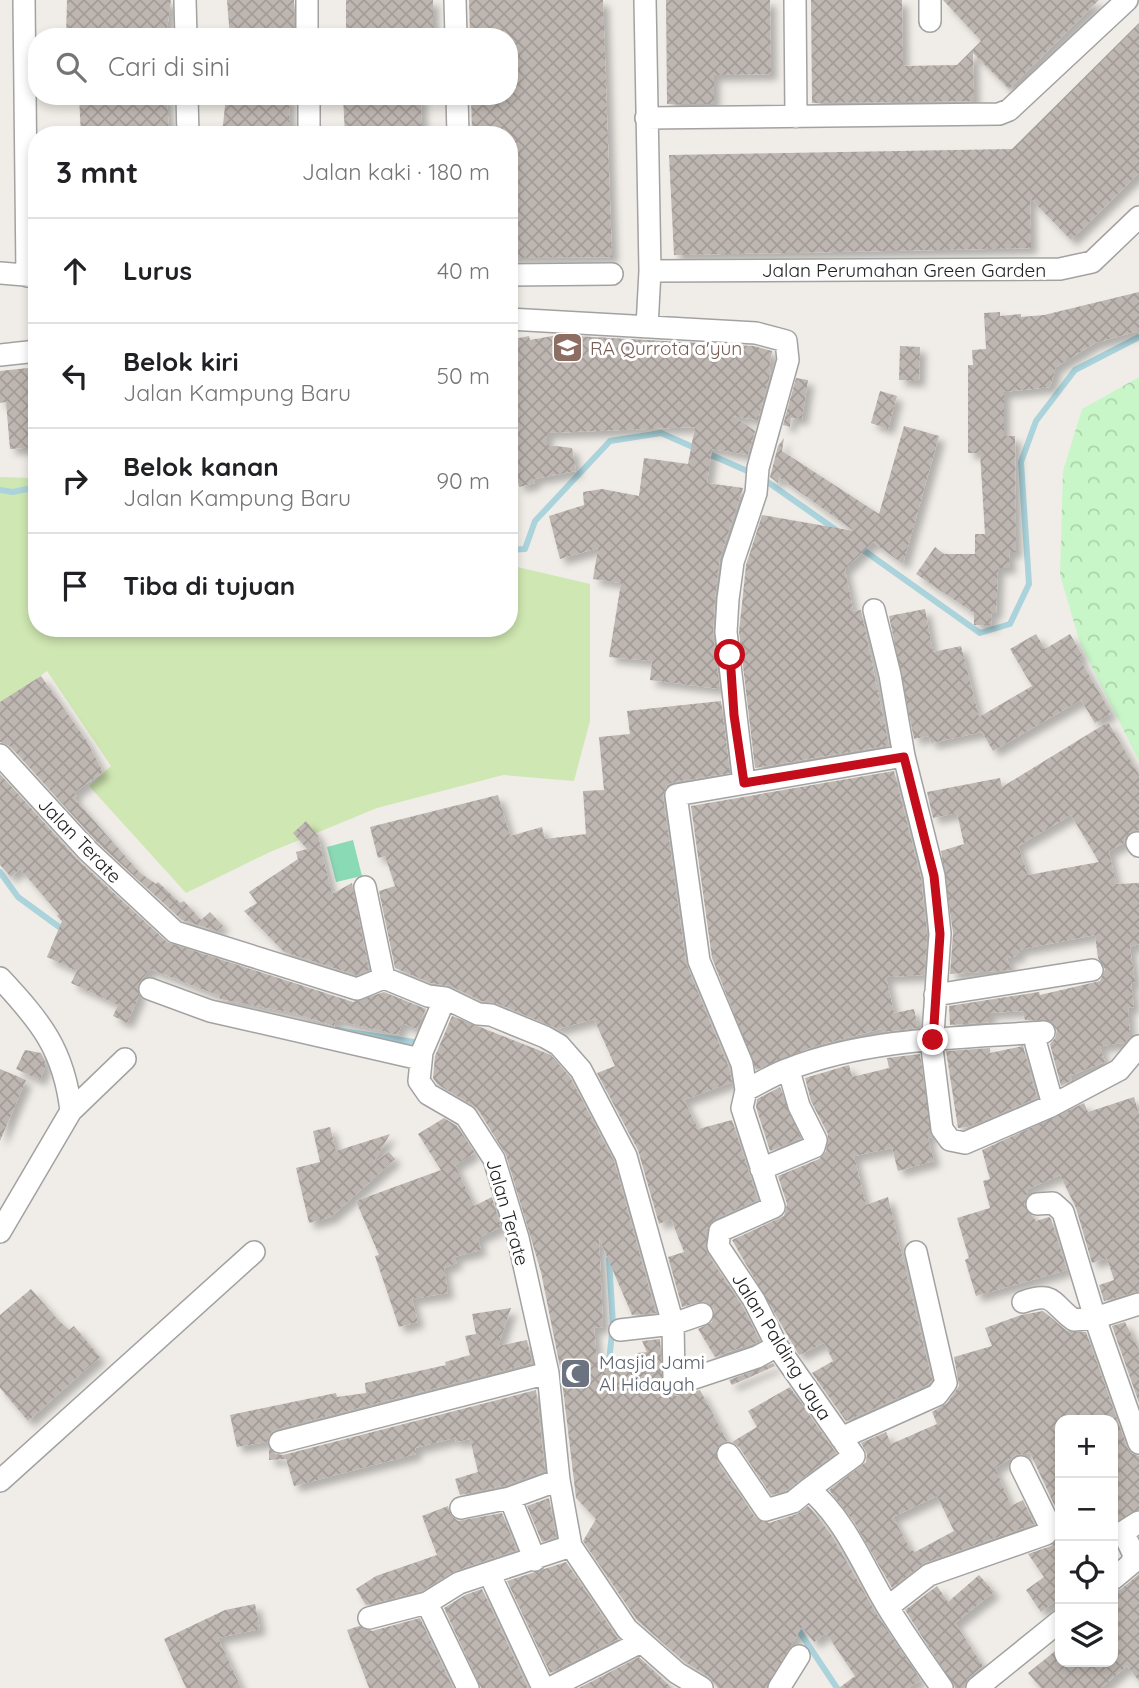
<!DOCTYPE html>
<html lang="id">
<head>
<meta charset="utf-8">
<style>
	body { margin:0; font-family:Quicksand,sans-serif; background:#f2f2f2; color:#202124 }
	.controls { position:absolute; right:21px; bottom:21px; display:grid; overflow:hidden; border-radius:14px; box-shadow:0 4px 10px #0003 }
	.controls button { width:63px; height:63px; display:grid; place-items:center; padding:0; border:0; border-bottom:2px solid #e0e0e0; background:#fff; color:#202124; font:35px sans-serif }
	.stop { position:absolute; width:21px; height:21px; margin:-16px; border:5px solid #c40d1a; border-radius:50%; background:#fff }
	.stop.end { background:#c40d1a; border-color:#fff; box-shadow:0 2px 7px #0008 }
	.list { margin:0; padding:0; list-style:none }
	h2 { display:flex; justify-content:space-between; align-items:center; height:91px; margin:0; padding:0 28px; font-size:30px }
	h2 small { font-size:23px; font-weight:400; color:#757577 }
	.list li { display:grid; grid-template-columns:46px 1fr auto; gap:21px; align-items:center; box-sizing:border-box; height:105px; padding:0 28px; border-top:2px solid #e0e0e0 }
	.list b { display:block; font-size:26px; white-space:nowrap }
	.list p { margin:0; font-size:23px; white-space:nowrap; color:#757577 }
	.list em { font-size:23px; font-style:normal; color:#757577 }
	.icon { flex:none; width:38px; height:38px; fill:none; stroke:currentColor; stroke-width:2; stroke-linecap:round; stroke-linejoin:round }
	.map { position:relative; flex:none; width:1139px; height:1688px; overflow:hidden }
	.search { position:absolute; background:#fff; box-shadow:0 4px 10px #0003; left:28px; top:28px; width:490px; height:77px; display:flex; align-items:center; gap:18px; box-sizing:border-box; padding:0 24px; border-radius:28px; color:#757577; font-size:26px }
	.panel { position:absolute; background:#fff; box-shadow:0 4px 10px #0003; left:28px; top:126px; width:490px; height:511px; border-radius:28px }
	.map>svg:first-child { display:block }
</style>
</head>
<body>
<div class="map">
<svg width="1139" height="1688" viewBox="0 0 1139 1688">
	<defs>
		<pattern id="park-crowns" width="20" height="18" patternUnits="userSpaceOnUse" patternTransform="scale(1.75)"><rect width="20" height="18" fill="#c9f6c9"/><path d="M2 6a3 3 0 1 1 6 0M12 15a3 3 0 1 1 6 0" fill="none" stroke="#acd3ac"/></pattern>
		<pattern id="building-cross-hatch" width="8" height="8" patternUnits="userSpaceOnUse" patternTransform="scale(1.75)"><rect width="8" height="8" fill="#beb6b1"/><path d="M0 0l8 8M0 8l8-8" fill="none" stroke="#a39c98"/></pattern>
		<filter id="shadow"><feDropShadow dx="6" dy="6" stdDeviation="3.5" flood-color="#0004"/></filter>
	</defs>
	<rect width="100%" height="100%" fill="#f0ede8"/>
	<path fill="#cfe7b2" d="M0,477L37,478V628H509V565L590,584V721L574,781L503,775L377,808L270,852L186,893L89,786L111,766L47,671L0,707Z"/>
	<path fill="url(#park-crowns)" d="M1139,377V761L1080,643L1060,575L1063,471L1082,409Z"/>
	<path fill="#8bdab6" d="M353,840L362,876L336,882L327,847Z"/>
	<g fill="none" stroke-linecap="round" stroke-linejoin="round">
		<path stroke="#abd3db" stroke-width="6" d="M762,478L839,532
			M0,490L13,492L37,487
			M859,547L980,633L1010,624L1029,584L1021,462L1036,421L1075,370L1139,337
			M509,550L525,549L535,521L610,441L661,433L752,473
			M0,872L18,897L66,932
			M337,1030L420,1043
			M608,1370L613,1324L609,1259
			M795,1625L837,1688"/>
	</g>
	<path fill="url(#building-cross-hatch)" fill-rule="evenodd" filter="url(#shadow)" d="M67,0H171L166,37H66Z
		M227,0H294V37H230Z
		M346,0H433V37H346Z
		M469,0H603L612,257L509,258V135H472L471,96H509V37H470Z
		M666,0H770L771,74L714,75V104H667Z
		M811,0H902L903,66L957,65L981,41L943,0H1099L1009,89L973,53L974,101L812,103Z
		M1139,23V173L1071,240L1030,198L1031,248L674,255L669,155L1012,149Z
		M79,96H167L169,135H81Z
		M226,96H289L290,135H222Z
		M343,96H421L422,135H345Z
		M1139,292V331L1095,343L1056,367L1050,387L1004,392V436H1015L1016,552H1009L1010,568H998L996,613H991L992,625H974V613L916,574L935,547L944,554H975V534H985L980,453H968V365H973L972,350L986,349L984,313L1000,312V316L1021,314V317L1044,315Z
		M558,335L754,346L772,351L769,370L771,371L758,420L733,416L755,431L748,455L712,449L707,483L743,488L720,558L715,597L713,633L720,689L650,680L652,661L609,657L621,583L593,579L598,548L560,559L549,516L584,505L583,492L602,489L639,496L644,458L688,464L695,427L547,433V445L572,448L576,471L534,479L535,483L519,487L512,451L509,452V340L529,336L530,340Z
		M900,346L920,347L919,381L899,380Z
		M37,367V447L10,449L6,402L0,403V371Z
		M796,378L808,380L802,419L791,418L790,427L783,425Z
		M880,391L897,396L888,429L871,423Z
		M904,426L939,436L903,564L873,542L845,569L853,611L861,610L889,745L755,768L739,632L746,565L762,515L854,531L779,477L778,483L770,477L778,446L784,438L782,451L879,514Z
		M925,609L933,652L961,646L979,717L1032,686L1010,649L1036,634L1045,649L1070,634L1082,655L1079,658L1111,713L1095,723L1081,700L993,751L982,732L931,743L929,736L914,739L889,616Z
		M41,676L86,740L103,772L74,793L77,796L74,798L140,873L156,884L158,882L180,903L184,901L201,920L210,912L223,926L217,931L182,920L96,841L10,746L0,742V702Z
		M721,701L730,773L673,782L667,785L663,796L686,963L729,1068L732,1082L684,1100L698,1129L732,1120L758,1200L715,1219L707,1229V1253L743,1307L760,1341L715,1357L698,1329L712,1322L714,1309L704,1301L682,1307L668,1257L684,1252L671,1219L659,1224L638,1150L597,1073L615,1066L594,1019L558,1029L496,1003L481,1001L451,986L431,983L395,968L379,891L395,886L385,856L378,858L370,827L498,795L510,836L542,827L545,839L586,834L583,791L604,790L599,737L630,734L627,711Z
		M1108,722L1139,775V830L1129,833L1124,843L1109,851L1116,884L1139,883V944L1130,947L1135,982L1131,983L1134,1007L1128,1008L1130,1037L1124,1043L1100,1046L1105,1062L1070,1076L1072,1080L1061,1086L1050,1044L1055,1038L1057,1030L1050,1021L1025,1020L1022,1011L989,1013V1022L950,1025L949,1006L1039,992L1040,995L1100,981L1105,969L1098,958L1095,935L1018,950L1020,955L1007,958L1011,970L950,974L953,933L941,851L964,844L957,813L933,818L927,792L1000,778L1002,787ZM1071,815L1099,862L1028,875L1018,846Z
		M894,771L921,878L927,934L924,975L886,977L894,1013L914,1009L918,1028L881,1032V1029L815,1046L756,1070L712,958L691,806Z
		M0,774L77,859L167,942L353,1002L384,992L426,1009L417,1029L402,1023L398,1035L336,1020L334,1026L293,1013L220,999V996L150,969L138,984L139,996L127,1023L113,1016L118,1005L71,983L77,971L47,957L62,921L57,916L59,914L20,869L11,877L0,865Z
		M306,821L318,836L332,894L352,883L369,970L356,975L284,952L244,911L257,903L249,892L298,859L296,852L307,849L293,833Z
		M452,1016L551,1055L570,1077L614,1161L656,1313L632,1315L599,1238L603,1327L594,1328L597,1362L639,1369L637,1353L647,1352L642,1341L660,1339L663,1385L676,1396L700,1390L727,1441L717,1448V1461L755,1517L769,1523L797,1514L808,1506L812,1510L832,1536L876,1613L921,1680L908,1688H839L855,1676L826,1633L814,1642L802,1627L766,1688H718L709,1677L685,1662L637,1620L583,1541L596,1519L576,1498L561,1372L541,1272L506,1155L477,1108L437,1084L433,1078L435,1056Z
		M1023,1046L1037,1098L968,1127L958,1128L946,1051L990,1048V1053Z
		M25,1050L41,1053L44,1059L46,1065L40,1080L16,1069Z
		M920,1054L932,1137L928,1138L934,1161L898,1171L892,1148L854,1156L866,1205L888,1197L932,1380L929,1384L846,1421L812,1373L833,1361L824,1343L799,1355L732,1240L784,1216L787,1204L778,1176L819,1159L826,1151L828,1134L811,1101L805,1078L849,1065L852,1077L889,1068L887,1058Z
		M0,1069L26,1080L0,1141Z
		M780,1087L801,1138L770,1151L756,1107L757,1099Z
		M1134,1097L1139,1114V1291L1104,1301L1099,1285L1114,1280L1107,1258L1092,1263L1076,1208L1060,1175L1028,1189L1024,1205L1036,1221L1049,1217L1051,1219L1067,1270L976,1296L965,1260L969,1258L957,1218L990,1208L983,1181L990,1179L982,1150L1084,1103L1088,1112Z
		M444,1118L457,1126L475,1153L455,1165L474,1206L492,1197L501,1227L478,1238L481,1250L454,1257L457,1263L444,1268L448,1293L412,1299L418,1322L399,1327L375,1256L379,1255L356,1201L441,1170L418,1134Z
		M330,1127L336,1151L390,1134L373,1163L389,1152L395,1159L331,1217L309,1223L296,1168L320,1162L313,1131Z
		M31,1289L58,1320L69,1330L74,1326L100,1357L28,1421L0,1388V1315Z
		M511,1308L498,1346L527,1340L532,1363L277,1429L270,1433L267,1442L237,1447L230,1415L336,1393L337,1397L366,1393L365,1383L446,1365L445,1362L470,1355L465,1336L476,1334L472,1314Z
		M1043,1311L1067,1331L1086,1332L1127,1447L1131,1453L1139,1456V1509L1113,1524V1420H1060V1517L1030,1453L1016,1455L995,1468L1011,1506L1023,1500L1034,1524L924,1563L892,1588L854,1522L829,1490L866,1462L867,1454L861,1443L886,1432L891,1444L937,1424L932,1412L947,1403L959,1386L954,1357L992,1346L985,1328L1021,1315ZM937,1496L954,1531L915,1552L910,1549L893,1517Z
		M1125,1322L1139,1350V1403L1112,1326Z
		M773,1363L775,1366L732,1385L729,1380Z
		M790,1387L836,1453L787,1490L771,1495L739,1447L732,1442L757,1427L748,1411Z
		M536,1390L545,1471L506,1485L460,1495L455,1479L478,1472L470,1439L456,1442L455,1438L415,1448L416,1454L294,1486L286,1459L269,1460V1448L276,1454L283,1455Z
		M549,1498L556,1537L542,1542L527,1506Z
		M448,1506L451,1516L458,1521L502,1513L517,1550L455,1571L422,1591L366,1605L356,1589L376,1576L437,1555L422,1516Z
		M1060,1535V1602L1058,1599L1041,1612L1026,1590L1044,1577L1028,1554L1051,1546Z
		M566,1562L618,1639L550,1673L507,1581Z
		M1139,1574V1681L1127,1666L1101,1688H1041L1028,1673L1060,1647V1662H1113V1592L1121,1589Z
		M979,1575L994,1592L955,1623L983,1666L968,1678L964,1688H955L905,1610L937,1586L948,1602Z
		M482,1589L528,1688H481L444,1608L465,1595Z
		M255,1604L260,1629L218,1638L241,1688H186L164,1639L225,1610Z
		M420,1618L453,1688H369L347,1630L359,1626L372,1631Z
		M639,1657L672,1688H579Z"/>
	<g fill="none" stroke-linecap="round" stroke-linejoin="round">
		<defs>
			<path id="minor" d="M24,0L27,276
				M185,0L186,37
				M307,0V37
				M455,0L456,37
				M645,0L650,271L647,327
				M795,0L796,117
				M930,0V21
				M187,96L188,135
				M309,96V135
				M457,96L458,135
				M646,118L999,114L1009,110L1127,0
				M650,271L1060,269L1092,262L1139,217
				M0,273L37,276
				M509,275L612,274
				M509,319L756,333L786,341L788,360L758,468L756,493L733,562L728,599L726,632L744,783
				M0,355L37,351
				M874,610L890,675L904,756
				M0,755L87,850L175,932L357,989L384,978
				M1137,843L1139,846
				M365,887L384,978
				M0,978C41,1022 64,1050 71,1111
				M384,978L428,996L445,998L422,1052L419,1081L428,1094L466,1116L494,1159L518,1238L548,1373L559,1480L571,1546L627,1629L677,1673L702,1688
				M150,989L210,1011L420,1059
				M935,995L1092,970
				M445,998L478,1014L491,1015L545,1037L559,1045L581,1070L626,1156L673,1324L620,1330
				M1036,1044L1053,1105
				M746,1090C760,1083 774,1074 789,1069C868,1038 960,1038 1044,1032
				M761,1169L814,1147L816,1140L799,1106L791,1078
				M0,1232L71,1111L125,1059
				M1023,1302C1055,1290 1052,1305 1074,1320L1095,1318L1063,1212L1053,1203L1037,1204
				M1139,1304L1095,1318L1139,1443
				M702,1314L673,1324L674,1377L679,1383L757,1357L777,1346
				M841,1438L937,1395L946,1383L916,1252
				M280,1442L548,1373
				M728,1454L766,1510L793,1502L809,1489
				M0,1481L254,1252
				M510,1498L535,1560
				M461,1508L510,1498L559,1480
				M490,1575L543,1688
				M1113,1579L1131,1564L1134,1555L1123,1532L1139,1522
				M427,1603L468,1688
				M888,1607L929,1575L1046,1534L1050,1526L1021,1467
				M369,1618L427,1603L459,1583L571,1546
				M550,1688L641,1642
				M779,1688L799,1656
				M942,1688C923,1661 904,1634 887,1606C863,1566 845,1519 809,1489L854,1456L777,1346L754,1300L718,1246L720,1231L774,1207L742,1108L746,1090L742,1064L699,961L676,795L904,756L934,876L940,934L932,1048L942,1129L950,1140L965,1143L1051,1106L1119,1070L1139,1046
				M977,1688L1060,1621"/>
		</defs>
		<use href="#minor" stroke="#a2a2a2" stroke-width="24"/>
		<use href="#minor" stroke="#fff" stroke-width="21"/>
	</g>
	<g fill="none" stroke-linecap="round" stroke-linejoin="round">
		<path stroke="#c40d1a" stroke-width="9" d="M730,655L734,715L744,783L904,757L934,876L940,934L933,1040"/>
	</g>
	<defs>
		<symbol id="school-square" viewBox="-11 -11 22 22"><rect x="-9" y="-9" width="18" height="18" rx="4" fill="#8d6e63" stroke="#fff"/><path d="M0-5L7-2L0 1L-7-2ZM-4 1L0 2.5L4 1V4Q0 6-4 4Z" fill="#fff"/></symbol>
		<symbol id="mosque-square" viewBox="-11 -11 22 22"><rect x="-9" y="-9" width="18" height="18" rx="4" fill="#6b7280" stroke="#fff"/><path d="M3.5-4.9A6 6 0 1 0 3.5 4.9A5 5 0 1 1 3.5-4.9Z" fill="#fff"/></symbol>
	</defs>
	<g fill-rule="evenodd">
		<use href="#school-square" x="550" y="330" width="35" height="35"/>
		<use href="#mosque-square" x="558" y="1356" width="35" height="35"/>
	</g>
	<g text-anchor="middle" stroke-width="6" stroke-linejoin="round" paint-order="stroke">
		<g font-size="19" fill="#212121" stroke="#fff">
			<text x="904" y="277">Jalan Perumahan Green Garden</text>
			<text transform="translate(80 840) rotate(46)" y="7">Jalan Terate</text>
			<text transform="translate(508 1212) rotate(74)" y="7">Jalan Terate</text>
			<text transform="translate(782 1346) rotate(58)" y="7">Jalan Palding Jaya</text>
		</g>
		<g font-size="19" fill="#785e54" stroke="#fff" text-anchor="start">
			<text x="590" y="355">RA Qurrota a'yun</text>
		</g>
		<g font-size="19" fill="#5b616d" stroke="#fff" text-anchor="start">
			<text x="599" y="1369">Masjid Jami<tspan x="599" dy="22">Al Hidayah</tspan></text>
		</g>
	</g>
</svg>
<div class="controls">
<button>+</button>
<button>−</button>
<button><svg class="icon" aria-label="locate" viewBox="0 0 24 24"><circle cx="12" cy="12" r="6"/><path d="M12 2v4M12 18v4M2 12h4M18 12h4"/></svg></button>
<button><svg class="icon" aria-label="layers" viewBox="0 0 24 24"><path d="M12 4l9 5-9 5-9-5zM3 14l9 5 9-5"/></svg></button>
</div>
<div class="stop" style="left:730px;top:655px"></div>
<div class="stop end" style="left:933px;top:1040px"></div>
<div class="search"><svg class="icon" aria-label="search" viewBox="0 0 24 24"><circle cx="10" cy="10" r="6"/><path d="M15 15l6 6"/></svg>Cari di sini</div>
<section class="panel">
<h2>3 mnt<small>Jalan kaki · 180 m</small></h2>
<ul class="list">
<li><svg class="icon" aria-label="ahead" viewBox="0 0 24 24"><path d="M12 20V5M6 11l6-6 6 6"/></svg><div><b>Lurus</b></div><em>40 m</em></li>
<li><svg class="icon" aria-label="left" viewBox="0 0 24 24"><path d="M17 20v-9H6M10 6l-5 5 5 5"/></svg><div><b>Belok kiri</b><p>Jalan Kampung Baru</p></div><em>50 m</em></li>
<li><svg class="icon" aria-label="right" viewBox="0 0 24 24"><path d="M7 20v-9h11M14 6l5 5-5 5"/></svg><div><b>Belok kanan</b><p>Jalan Kampung Baru</p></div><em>90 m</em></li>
<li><svg class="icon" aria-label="arrive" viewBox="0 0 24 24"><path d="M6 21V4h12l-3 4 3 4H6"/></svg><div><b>Tiba di tujuan</b></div></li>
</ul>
</section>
</div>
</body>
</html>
